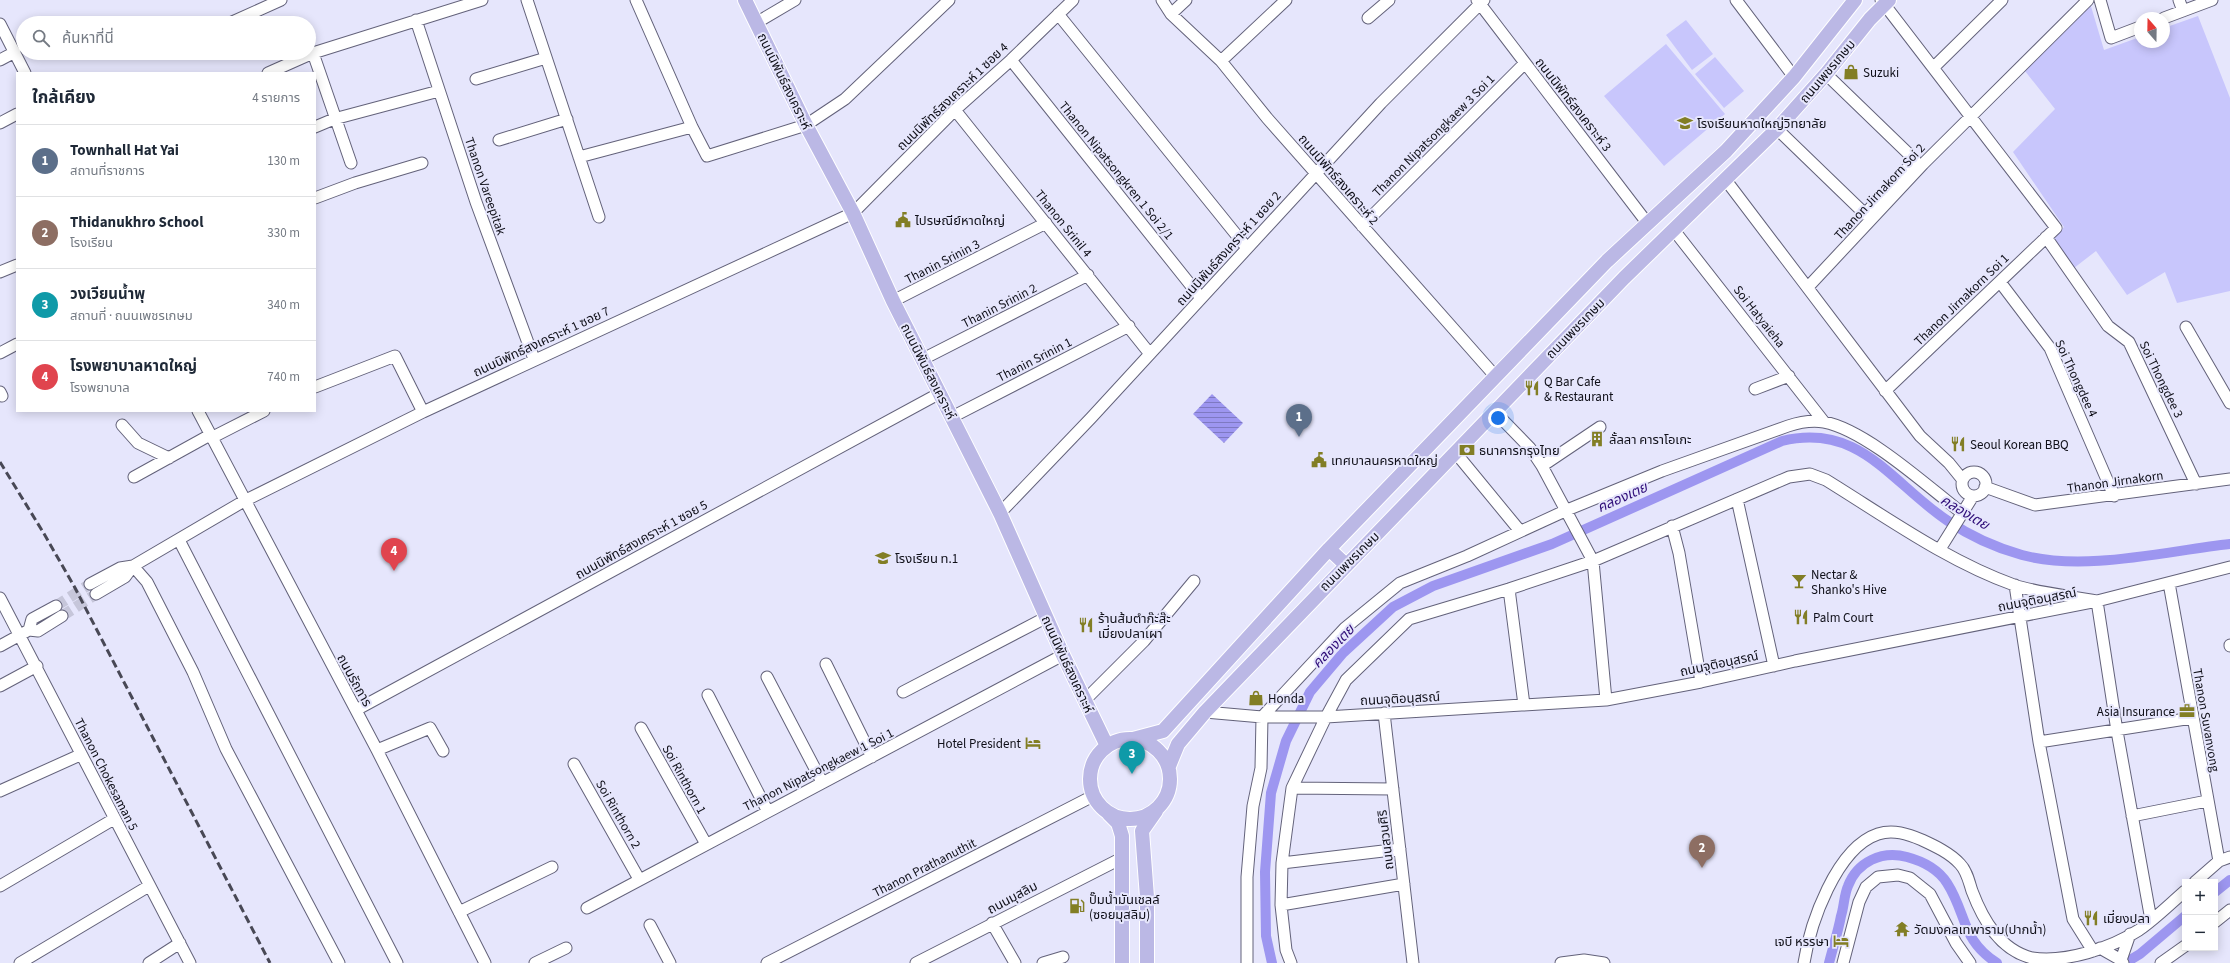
<!DOCTYPE html>
<html lang="th">
<head>
<meta charset="utf-8">
<style>
	body { margin:0; font-family:"Source Sans 3","Noto Sans Thai",sans-serif; background:#f2f2f3; color:#1f2937 }
	.controls { position:absolute; right:12px; bottom:12px; display:grid; overflow:hidden; border-radius:0px; box-shadow:0 2px 10px #0003 }
	.controls button { width:36px; height:36px; display:grid; place-items:center; padding:0; border:0; border-bottom:1px solid #e0e1e3; background:#fff; color:#1f2937; font:20px sans-serif }
	.compass { position:absolute; left:2134px; top:12px; width:36px; height:36px; border-radius:50%; background:#fff; box-shadow:0 2px 10px #0003; rotate:340deg }
	.you { position:absolute; left:1498px; top:418px; width:14px; height:14px; margin:-10px; border:3px solid #fff; border-radius:50%; background:#1a73e8; box-shadow:0 0 0 6px #1a73e833 }
	.badge { display:grid; place-items:center; width:26px; height:26px; border-radius:50%; background:#0f766e; color:#fff; font-size:13px; font-weight:700 }
	.pin { position:absolute; translate:-50% -33px; filter:drop-shadow(0 1px 2px #0008) }
	.pin::after { content:''; position:absolute; top:21px; width:14px; height:12px; background:inherit; clip-path:polygon(0 0,100% 0,50% 100%) }
	.list { margin:0; padding:0; list-style:none }
	h2 { display:flex; justify-content:space-between; align-items:center; height:52px; margin:0; padding:0 16px; font-size:17px }
	h2 small { font-size:13px; font-weight:400; color:#747a83 }
	.list li { display:grid; grid-template-columns:26px 1fr auto; gap:12px; align-items:center; box-sizing:border-box; height:72px; padding:0 16px; border-top:1px solid #e0e1e3 }
	.list b { display:block; font-size:15px; white-space:nowrap }
	.list p { margin:0; font-size:13px; white-space:nowrap; color:#747a83 }
	.list em { font-size:13px; font-style:normal; color:#747a83 }
	.icon { flex:none; width:22px; height:22px; fill:none; stroke:currentColor; stroke-width:2; stroke-linecap:round; stroke-linejoin:round }
	.map { position:relative; flex:none; width:2230px; height:963px; overflow:hidden }
	.search { position:absolute; background:#fff; box-shadow:0 2px 10px #0003; left:16px; top:16px; width:300px; height:44px; display:flex; align-items:center; gap:10px; box-sizing:border-box; padding:0 14px; border-radius:22px; color:#747a83; font-size:15px }
	.panel { position:absolute; background:#fff; box-shadow:0 2px 10px #0003; left:16px; top:72px; width:300px; height:340px; border-radius:0px }
	.map>svg:first-child { display:block }
</style>
</head>
<body>
<div class="map">
<svg width="2230" height="963" viewBox="0 0 2230 963">
	<defs>
		<pattern id="water-rules" width="6" height="5" patternUnits="userSpaceOnUse"><rect width="6" height="5" fill="#9d96f0"/><path d="M0 2.5h6" fill="none" stroke="#7e79c1"/></pattern>
	</defs>
	<rect width="100%" height="100%" fill="#e6e6fc"/>
	<path fill="#c8c6fc" d="M2090,3L2104,50L2140,37V42H2164V28L2198,16L2230,98V291L2177,303L2165,272L2127,295L2096,251L2074,268L2054,239L2064,227L2013,152L2055,109L2025,71Z
		M1686,20L1713,54L1692,70L1666,35Z
		M1666,44L1725,114L1664,166L1604,96Z
		M1715,57L1744,91L1724,108L1695,74Z"/>
	<path fill="url(#water-rules)" d="M1212,394L1243,423L1224,443L1193,414Z"/>
	<g fill="none" stroke-linecap="round" stroke-linejoin="round">
		<path stroke="#9d96f0" stroke-width="10" d="M2215,892L2230,880
			M1272,963L1266,936L1265,872L1271,793L1286,741L1310,692L1343,653L1393,607L1433,586L1552,544L1782,441C1860,422 1891,483 1948,521C1970,536 1997,548 2022,555C2085,572 2166,551 2230,544
			M1829,963C1833,947 1838,932 1841,916C1844,907 1844,895 1848,886C1857,862 1882,850 1907,857C1922,861 1938,869 1947,883C1967,914 1961,940 1997,963
			M2125,963L2140,954L2185,916"/>
		<path stroke="#c6c6da" stroke-width="11" stroke-dasharray="11 5.5" stroke-linecap="butt" d="M56,606L90,584
			M62,616L96,594"/>
		<defs>
			<path id="minor" d="M527,0L599,217
				M1162,0L1171,14L1221,61L1267,118L1496,377
				M1477,0L1648,224
				M1736,0L1794,77
				M1881,0L2056,228L1885,391
				M2100,0L2111,38L2140,27
				M2179,0L2183,11
				M1058,14L1247,248
				M1171,14L1186,0
				M1368,18L1389,0
				M2164,18L2212,0
				M416,20L476,202L534,359
				M230,23L281,0
				M756,23L795,0
				M0,24L25,73
				M162,53H163
				M313,53L351,163
				M0,60L15,52
				M1011,60L1201,298
				M1221,61L1286,0
				M1934,67L2002,0
				M268,73L313,53L482,0
				M476,79L546,58
				M955,110L1150,354
				M0,123L17,114
				M315,127L334,119L439,91
				M692,127L707,156L806,125L845,99L949,0
				M1777,129L1865,214L1915,160L1826,74
				M499,140L567,119
				M579,157L692,127L636,0
				M1725,179L1920,436L1949,463L1962,479
				M315,198L355,183L422,163
				M1362,226L1525,63
				M1673,229L1824,422
				M2046,237L2108,326L2129,342L2196,484
				M0,272L17,265
				M2000,282L2050,348L2114,496
				M1808,287L1923,164L2088,0
				M893,301L1046,223
				M2186,327L2230,403
				M0,353L17,344
				M923,359L1088,275
				M315,387L395,356L423,412
				M1755,389L1789,376
				M0,392L2,396
				M198,411L377,750L485,963
				M1494,411L1530,448L1542,466L1593,561L1606,700
				M952,417L1129,326
				M122,425L138,443L169,458
				M211,438L264,411
				M1455,452L1520,531
				M1542,466L1600,427
				M1962 484a12 12 0 1 1 24 0a12 12 0 1 1-24 0Z
				M134,477L210,435
				M1985,487L2035,505L2230,479
				M1737,499L1774,666
				M1000,513L1091,418L1381,103L1484,0
				M1672,526L1679,553L1701,682
				M179,540L397,963
				M1940,549L1973,496
				M133,566L147,582L193,672L226,749L339,963
				M2169,583L2219,861
				M90,584L120,568L133,566
				M2015,585L2039,742L2073,919L2093,951
				M1509,589L1524,705
				M96,594L125,577L133,566L244,501L423,412L853,213L955,110L1011,60L1073,0
				M0,598L190,963
				M29,630L32,619L56,606
				M2230,645V646
				M0,646L29,630L38,631L62,616
				M826,664L872,757
				M767,677L822,782
				M0,686L37,666
				M903,692L1047,617
				M708,695L767,810
				M1085,700L1144,641L1194,581
				M356,710L940,393
				M1205,712L1262,717H1326L1606,700L1701,682L1795,661L2097,601L2230,567
				M1384,713L1413,963
				M641,728L706,844
				M2039,742L2192,718
				M377,750L430,728L443,751
				M574,764L639,879
				M1292,788L1393,789
				M0,791L80,755
				M2132,816L2207,801
				M1282,863L1400,849
				M2195,882L2219,861L2230,857
				M0,886L114,819
				M1281,905L1404,884
				M587,908L1063,655
				M459,912L552,867
				M2215,922L2230,910
				M992,923L1015,963
				M650,925L670,963
				M2100,948L2121,960L2123,963
				M2121,960L2130,934
				M20,963L149,886
				M149,963L180,943
				M535,963L566,948
				M767,963L1093,796
				M916,963L1122,858
				M1043,963L1063,957
				M1247,963V877L1253,806L1261,768L1262,717L1345,628L1400,583L1467,556L1567,510L1662,471L1788,426C1800,422 1812,420 1824,422C1866,430 1927,486 1962,513
				M1291,963L1286,950L1281,905L1282,863L1292,788L1326,717L1346,680L1409,619L1509,589L1593,561L1789,477L1810,474L1826,480C1886,517 1947,561 2014,585C2037,593 2072,596 2097,601L2117,731L2151,920
				M1561,963L1584,960L1604,963
				M1804,963C1810,924 1836,848 1878,834C1893,829 1908,834 1922,840C1935,846 1950,853 1960,864C1967,871 1969,882 1972,891C1983,920 2000,950 2032,958C2066,963 2111,948 2139,930C2155,919 2170,904 2185,891
				M1843,963L1859,902L1866,887L1878,877L1898,875L1910,878L1930,894L1956,943L1970,963
				M2161,963L2185,946"/>
			<path id="major" d="M745,0L806,125L853,213L893,301L1000,513L1063,655L1107,746
				M1329,549L1346,565
				M1090 779a40 40 0 1 1 80 0a40 40 0 1 1-80 0Z
				M1133,739L1163,731L1329,549L1607,261L1726,151L1794,77L1855,0
				M1169,766L1178,744L1205,712L1624,278L1777,129L1826,74L1870,19L1889,0
				M1109,814L1118,823L1122,836V963
				M1147,963V897L1142,831L1156,811"/>
		</defs>
		<use href="#minor" stroke="#63627a" stroke-width="13"/>
		<use href="#major" stroke="#fff" stroke-width="16"/>
		<use href="#minor" stroke="#fff" stroke-width="11"/>
		<use href="#major" stroke="#bbb8e5" stroke-width="14"/>
		<path stroke="#484855" stroke-width="3" stroke-dasharray="8 4" stroke-linecap="butt" d="M0,462L43,532L74,586L270,963"/>
	</g>
	<defs>
		<symbol id="shop-bare" viewBox="-9 -9 18 18"><path d="M-5-2.5h2.3a2.7 3.5 0 0 1 5.4 0H5L5.5 6h-11ZM-1.5-2.5h3a1.5 2.3 0 0 0-3 0Z" fill="#827e25" stroke="#e6e6fc" stroke-width="2.5" paint-order="stroke"/></symbol>
		<symbol id="school-bare" viewBox="-9 -9 18 18"><path d="M0-5L7-2L0 1L-7-2ZM-4 1L0 2.5L4 1V4Q0 6-4 4Z" fill="#827e25" stroke="#e6e6fc" stroke-width="2.5" paint-order="stroke"/></symbol>
		<symbol id="civic-bare" viewBox="-9 -9 18 18"><path d="M-.6-6.5H3V-4.5H.6V-3L4-1V1h2V6H-6V1h2V-1L-.6-3ZM-1.2 2.5V6h2.4V2.5Z" fill="#827e25" stroke="#e6e6fc" stroke-width="2.5" paint-order="stroke"/></symbol>
		<symbol id="restaurant-bare" viewBox="-9 -9 18 18"><path d="M-5-6h1v4h1v-4h1v4h1v-4h1v5L-1.5 .5V6h-2V.5L-5-1ZM5-6V6H3V1.5H1.5Q1.5-4 5-6Z" fill="#827e25" stroke="#e6e6fc" stroke-width="2.5" paint-order="stroke"/></symbol>
		<symbol id="building-bare" viewBox="-9 -9 18 18"><path d="M-4-6H4V6H1V3H-1V6H-4ZM-2.5-4.3h1.7v1.8h-1.7ZM.8-4.3h1.7v1.8H.8ZM-2.5-1h1.7V.8h-1.7ZM.8-1h1.7V.8H.8Z" fill="#827e25" stroke="#e6e6fc" stroke-width="2.5" paint-order="stroke"/></symbol>
		<symbol id="bank-bare" viewBox="-9 -9 18 18"><path d="M-6-4H6V4H-6ZM0-2.3a2.3 2.3 0 1 0 0 4.6a2.3 2.3 0 1 0 0-4.6Z" fill="#827e25" stroke="#e6e6fc" stroke-width="2.5" paint-order="stroke"/></symbol>
		<symbol id="bar-bare" viewBox="-9 -9 18 18"><path d="M-6-5H6L.8 .8V4.5H3.5V6h-7V4.5H-.8V.8Z" fill="#827e25" stroke="#e6e6fc" stroke-width="2.5" paint-order="stroke"/></symbol>
		<symbol id="office-bare" viewBox="-9 -9 18 18"><path d="M-6-3h4V-5.5h4V-3h4V5H-6ZM-1-4.5V-3h2v-1.5ZM-6 0V1H6V0Z" fill="#827e25" stroke="#e6e6fc" stroke-width="2.5" paint-order="stroke"/></symbol>
		<symbol id="hotel-bare" viewBox="-9 -9 18 18"><path d="M-6-4.5h1.5V1H6V5H4.5V3h-9V5H-6ZM-4 0a1.8 1.8 0 1 1 3.6 0ZM.5 0V-2.5h3Q6-2.5 6 0Z" fill="#827e25" stroke="#e6e6fc" stroke-width="2.5" paint-order="stroke"/></symbol>
		<symbol id="fuel-bare" viewBox="-9 -9 18 18"><path d="M-5.5-6h7V0h2V4h1.3V-2.5L3-4.5l.8-.8L6-3V5H2.5V1h-1V6h-7ZM-4.2-4.7v3.2H.2V-4.7Z" fill="#827e25" stroke="#e6e6fc" stroke-width="2.5" paint-order="stroke"/></symbol>
		<symbol id="temple-bare" viewBox="-9 -9 18 18"><path d="M0-6L5-2H3V0L6.5 2.5H4V6H1.5V3h-3V6H-4V2.5H-6.5L-3 0V-2H-5Z" fill="#827e25" stroke="#e6e6fc" stroke-width="2.5" paint-order="stroke"/></symbol>
	</defs>
	<g fill-rule="evenodd">
		<use href="#shop-bare" x="1840" y="61" width="22" height="22"/>
		<use href="#school-bare" x="1674" y="112" width="22" height="22"/>
		<use href="#civic-bare" x="892" y="209" width="22" height="22"/>
		<use href="#restaurant-bare" x="1521" y="377" width="22" height="22"/>
		<use href="#building-bare" x="1586" y="428" width="22" height="22"/>
		<use href="#restaurant-bare" x="1947" y="433" width="22" height="22"/>
		<use href="#bank-bare" x="1456" y="439" width="22" height="22"/>
		<use href="#civic-bare" x="1308" y="449" width="22" height="22"/>
		<use href="#school-bare" x="872" y="547" width="22" height="22"/>
		<use href="#bar-bare" x="1788" y="570" width="22" height="22"/>
		<use href="#restaurant-bare" x="1790" y="606" width="22" height="22"/>
		<use href="#restaurant-bare" x="1075" y="614" width="22" height="22"/>
		<use href="#shop-bare" x="1245" y="687" width="22" height="22"/>
		<use href="#office-bare" x="2176" y="700" width="22" height="22"/>
		<use href="#hotel-bare" x="1022" y="732" width="22" height="22"/>
		<use href="#fuel-bare" x="1066" y="895" width="22" height="22"/>
		<use href="#restaurant-bare" x="2080" y="907" width="22" height="22"/>
		<use href="#temple-bare" x="1891" y="918" width="22" height="22"/>
		<use href="#hotel-bare" x="1830" y="930" width="22" height="22"/>
	</g>
	<g text-anchor="middle" stroke-width="4" stroke-linejoin="round" paint-order="stroke">
		<g font-size="13" fill="#0f0f18" stroke="#e6e6fc">
			<text transform="translate(1827 71) rotate(-50)" y="5">ถนนเพชรเกษม</text>
			<text transform="translate(785 81) rotate(64)" y="5">ถนนนิพันธ์สงเคราะห์</text>
			<text transform="translate(952 96) rotate(-44)" y="5">ถนนนิพัทธ์สงเคราะห์ 1 ซอย 4</text>
			<text transform="translate(1574 104) rotate(52)" y="5">ถนนนิพัทธ์สงเคราะห์ 3</text>
			<text transform="translate(1433 135) rotate(-45)" y="5">Thanon Nipatsongkaew 3 Soi 1</text>
			<text transform="translate(1117 170) rotate(51)" y="5">Thanon Nipatsongkren 1 Soi 2/1</text>
			<text transform="translate(1339 179) rotate(49)" y="5">ถนนนิพัทธ์สงเคราะห์ 2</text>
			<text transform="translate(486 186) rotate(71)" y="5">Thanon Vareepitak</text>
			<text transform="translate(1879 191) rotate(-47)" y="5">Thanon Jirnakorn Soi 2</text>
			<text transform="translate(1064 223) rotate(51)" y="5">Thanon Srinil 4</text>
			<text transform="translate(1228 248) rotate(-48)" y="5">ถนนนิพันธ์สงเคราะห์ 1 ซอย 2</text>
			<text transform="translate(942 261) rotate(-27)" y="5">Thanin Srinin 3</text>
			<text transform="translate(1961 299) rotate(-44)" y="5">Thanon Jirnakorn Soi 1</text>
			<text transform="translate(999 305) rotate(-27)" y="5">Thanin Srinin 2</text>
			<text transform="translate(1760 316) rotate(52)" y="5">Soi Hatyaieha</text>
			<text transform="translate(1575 328) rotate(-46)" y="5">ถนนเพชรเกษม</text>
			<text transform="translate(541 341) rotate(-25)" y="5">ถนนนิพัทธ์สงเคราะห์ 1 ซอย 7</text>
			<text transform="translate(1034 359) rotate(-27)" y="5">Thanin Srinin 1</text>
			<text transform="translate(929 371) rotate(63)" y="5">ถนนนิพันธ์สงเคราะห์</text>
			<text transform="translate(2077 378) rotate(65)" y="5">Soi Thongdee 4</text>
			<text transform="translate(2162 379) rotate(64)" y="5">Soi Thongdee 3</text>
			<text transform="translate(2115 481) rotate(-8)" y="5">Thanon Jirnakorn</text>
			<text transform="translate(641 539) rotate(-29)" y="5">ถนนนิพัทธ์สงเคราะห์ 1 ซอย 5</text>
			<text transform="translate(1349 561) rotate(-45)" y="5">ถนนเพชรเกษม</text>
			<text transform="translate(2037 599) rotate(-11)" y="5">ถนนจุติอนุสรณ์</text>
			<text transform="translate(1719 663) rotate(-12)" y="5">ถนนจุติอนุสรณ์</text>
			<text transform="translate(1068 664) rotate(65)" y="5">ถนนนิพันธ์สงเคราะห์</text>
			<text transform="translate(355 680) rotate(61)" y="5">ถนนรัถการ</text>
			<text transform="translate(1400 698) rotate(-3)" y="5">ถนนจุติอนุสรณ์</text>
			<text transform="translate(2207 720) rotate(80)" y="5">Thanon Suvanvong</text>
			<text transform="translate(818 769) rotate(-27)" y="5">Thanon Nipatsongkaew 1 Soi 1</text>
			<text transform="translate(107 774) rotate(63)" y="5">Thanon Chokesaman 5</text>
			<text transform="translate(685 779) rotate(61)" y="5">Soi Rinthorn 1</text>
			<text transform="translate(619 814) rotate(60)" y="5">Soi Rinthorn 2</text>
			<text transform="translate(1385 840) rotate(-97)" y="5">ถนนสวนศิริ</text>
			<text transform="translate(924 867) rotate(-27)" y="5">Thanon Prathanuthit</text>
			<text transform="translate(1012 897) rotate(-28)" y="5">ถนนมุสลิม</text>
		</g>
		<g font-size="13" fill="#0f0f18" stroke="#e6e6fc" text-anchor="start">
			<text x="1863" y="77">Suzuki</text>
			<text x="1697" y="128">โรงเรียนหาดใหญ่วิทยาลัย</text>
			<text x="915" y="225">ไปรษณีย์หาดใหญ่</text>
			<text x="1544" y="386">Q Bar Cafe<tspan x="1544" dy="15">&amp; Restaurant</tspan></text>
			<text x="1609" y="444">ลั้ลลา คาราโอเกะ</text>
			<text x="1970" y="449">Seoul Korean BBQ</text>
			<text x="1479" y="455">ธนาคารกรุงไทย</text>
			<text x="1331" y="465">เทศบาลนครหาดใหญ่</text>
			<text x="895" y="563">โรงเรียน ท.1</text>
			<text x="1811" y="579">Nectar &amp;<tspan x="1811" dy="15">Shanko's Hive</tspan></text>
			<text x="1813" y="622">Palm Court</text>
			<text x="1098" y="623">ร้านส้มตำก๊ะส๊ะ<tspan x="1098" dy="15">เมี่ยงปลาเผา</tspan></text>
			<text x="1268" y="703">Honda</text>
			<text x="2175" y="716" text-anchor="end">Asia Insurance</text>
			<text x="1021" y="748" text-anchor="end">Hotel President</text>
			<text x="1089" y="904">ปั๊มน้ำมันเชลล์<tspan x="1089" dy="15">(ซอยมุสลิม)</tspan></text>
			<text x="2103" y="923">เมี่ยงปลา</text>
			<text x="1914" y="934">วัดมงคลเทพาราม(ปากน้ำ)</text>
			<text x="1829" y="946" text-anchor="end">เจบี หรรษา</text>
		</g>
		<g font-size="14" font-style="italic" fill="#2e0c77" stroke="#e6e6fc">
			<text transform="translate(1622 497) rotate(-24)" y="5">คลองเตย</text>
			<text transform="translate(1965 512) rotate(31)" y="5">คลองเตย</text>
			<text transform="translate(1333 646) rotate(-46)" y="5">คลองเตย</text>
		</g>
	</g>
</svg>
<div class="controls">
<button>+</button>
<button>−</button>
</div>
<svg class="compass" viewBox="-18 -18 36 36"><path d="M0-13l5 13h-10z" fill="#e53935"/><path d="M0 13l5-13h-10z" fill="#747a83"/></svg>
<div class="you"></div>
<div class="pin badge" style="left:1299px;top:437px;background:#5c6f8a">1</div>
<div class="pin badge" style="left:1702px;top:868px;background:#8d6e63">2</div>
<div class="pin badge" style="left:1132px;top:774px;background:#0f9aa8">3</div>
<div class="pin badge" style="left:394px;top:571px;background:#e0444e">4</div>
<div class="search"><svg class="icon" aria-label="search" viewBox="0 0 24 24"><circle cx="10" cy="10" r="6"/><path d="M15 15l6 6"/></svg>ค้นหาที่นี่</div>
<section class="panel">
<h2>ใกล้เคียง<small>4 รายการ</small></h2>
<ul class="list">
<li><span class="badge" style="background:#5c6f8a">1</span><div><b>Townhall Hat Yai</b><p>สถานที่ราชการ</p></div><em>130 m</em></li>
<li><span class="badge" style="background:#8d6e63">2</span><div><b>Thidanukhro School</b><p>โรงเรียน</p></div><em>330 m</em></li>
<li><span class="badge" style="background:#0f9aa8">3</span><div><b>วงเวียนน้ำพุ</b><p>สถานที่ · ถนนเพชรเกษม</p></div><em>340 m</em></li>
<li><span class="badge" style="background:#e0444e">4</span><div><b>โรงพยาบาลหาดใหญ่</b><p>โรงพยาบาล</p></div><em>740 m</em></li>
</ul>
</section>
</div>
</body>
</html>
